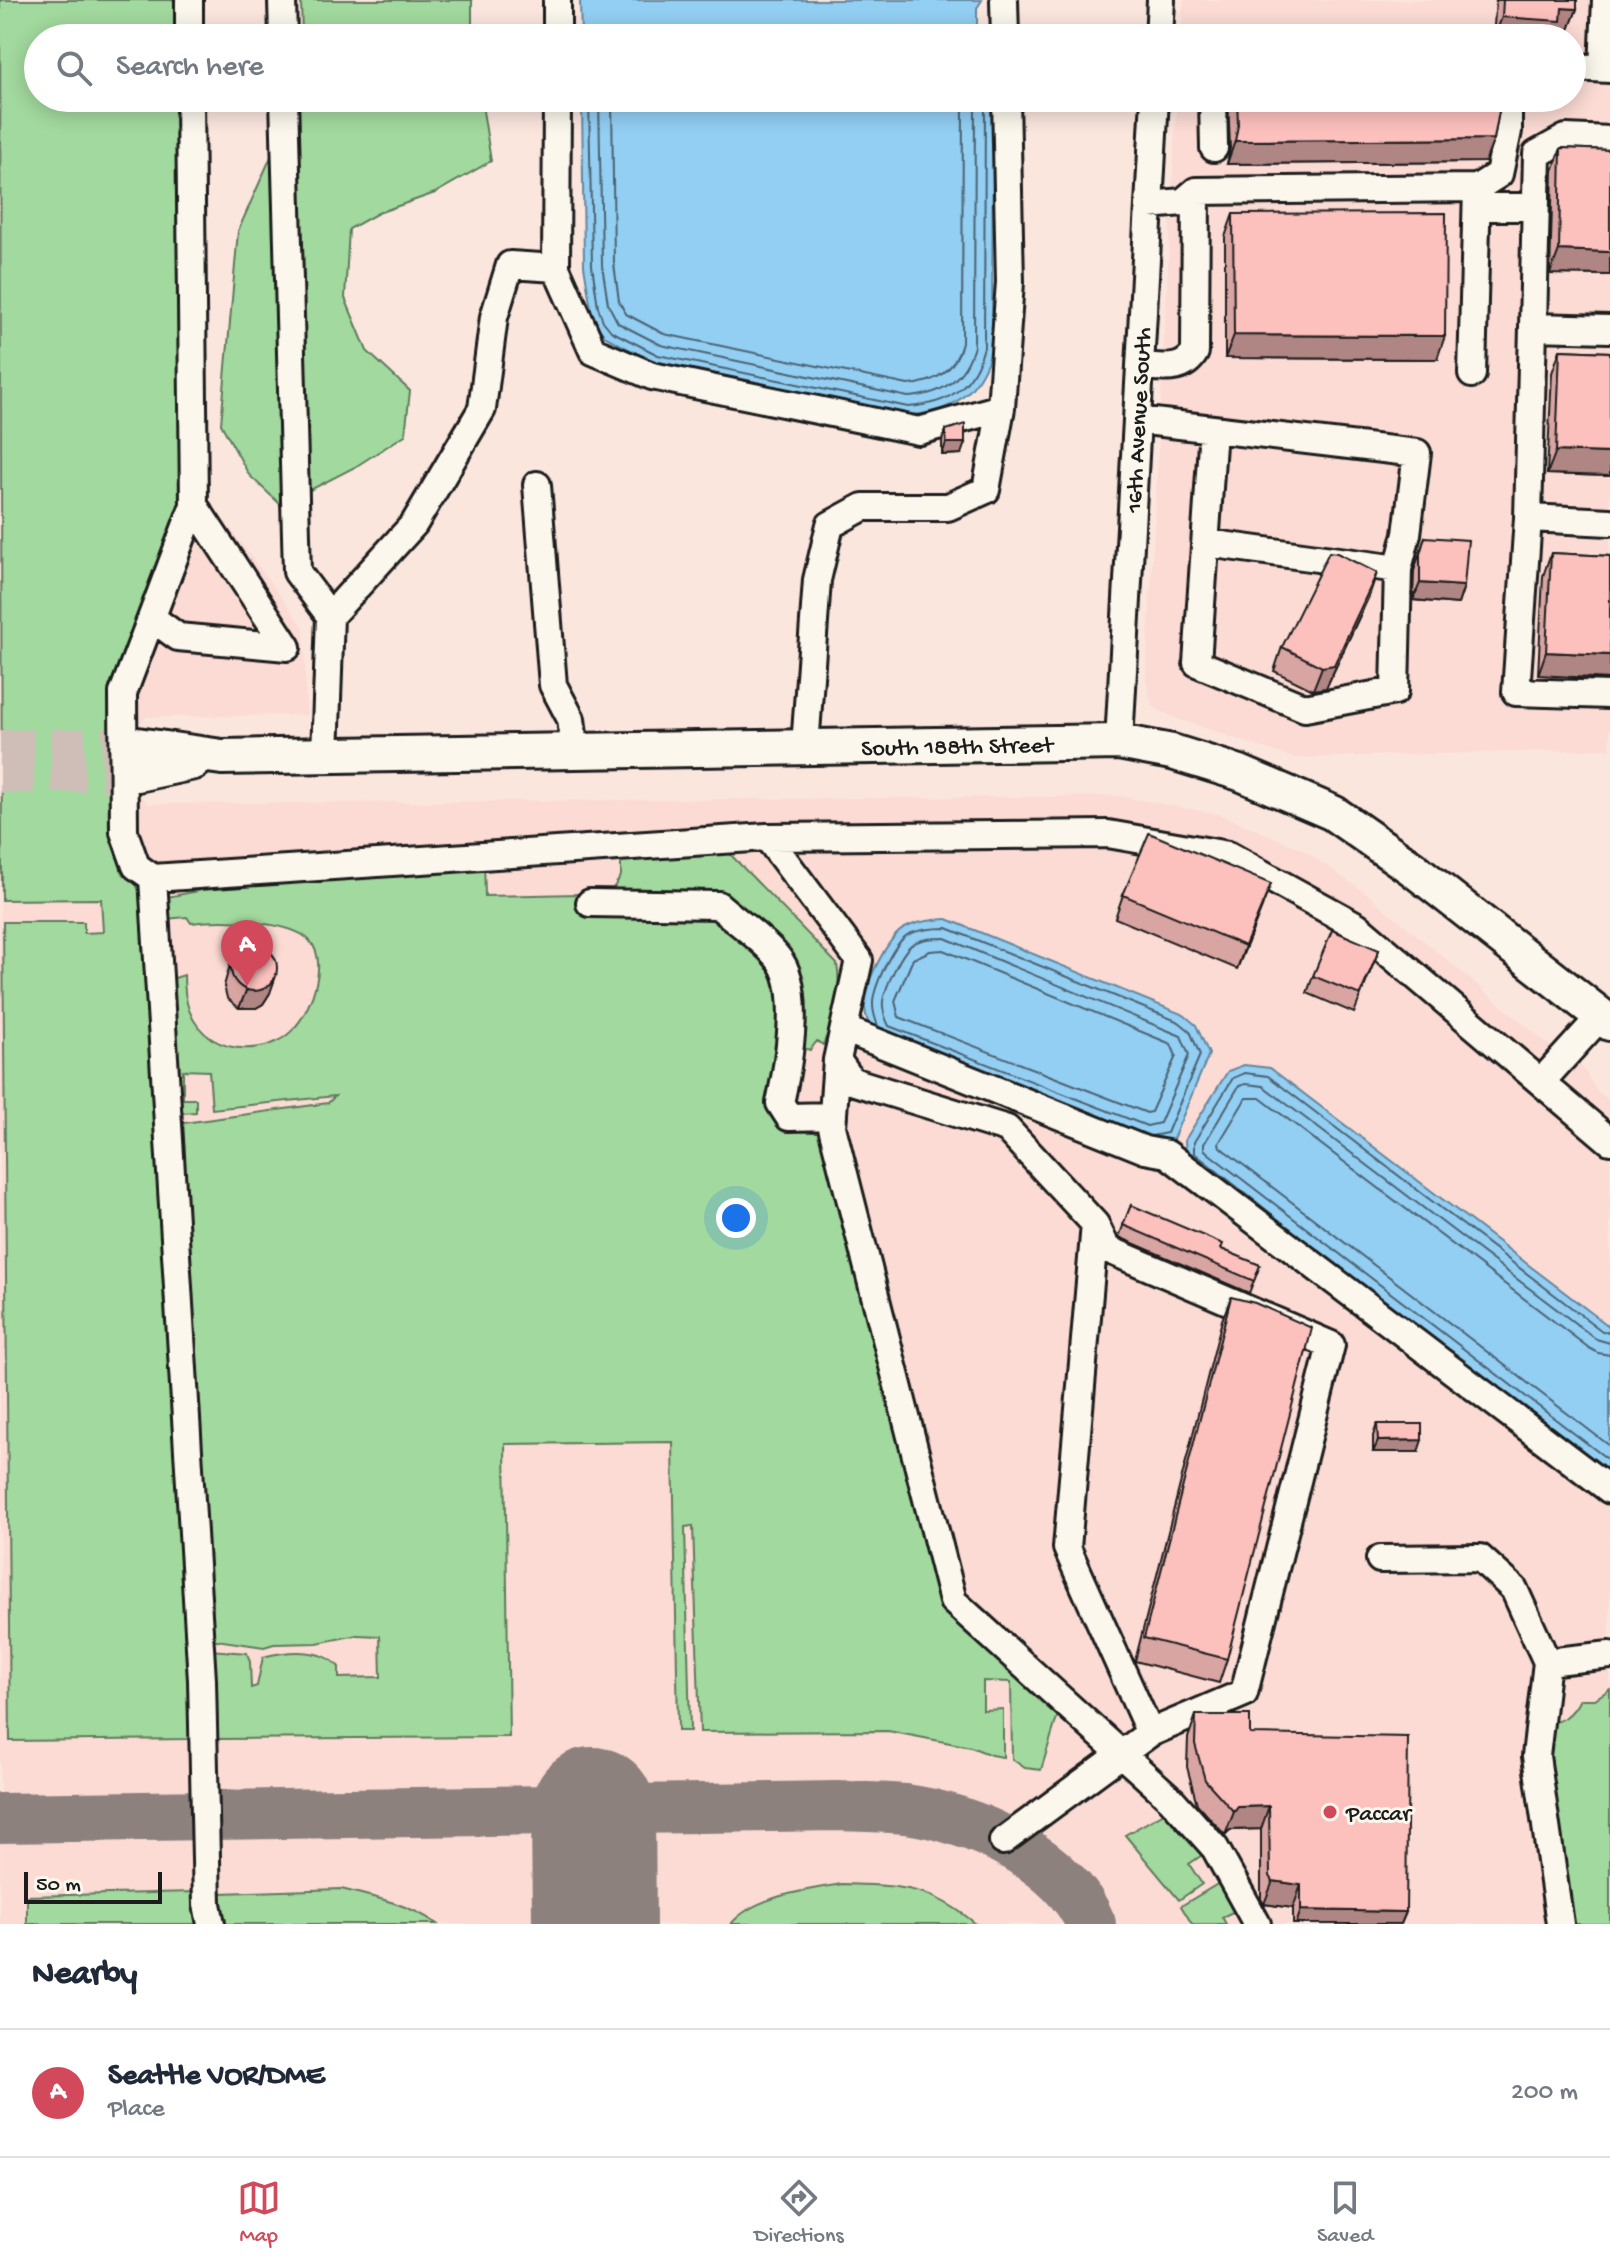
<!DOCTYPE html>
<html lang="en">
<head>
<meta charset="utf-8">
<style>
	body { margin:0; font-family:"Gochi Hand",sans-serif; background:#f6f6f7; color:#1f2937 }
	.scale { position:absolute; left:24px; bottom:20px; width:138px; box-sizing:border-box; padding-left:8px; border:4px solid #1c1c1c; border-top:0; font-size:22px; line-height:28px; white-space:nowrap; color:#1c1c1c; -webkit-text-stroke:6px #fbf7ec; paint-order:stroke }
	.you { position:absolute; left:736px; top:1218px; width:28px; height:28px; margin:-20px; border:6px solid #fff; border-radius:50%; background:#1a73e8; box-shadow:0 0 0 12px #1a73e833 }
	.badge { display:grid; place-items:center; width:52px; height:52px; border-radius:50%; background:#d1495b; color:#fff; font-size:26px; font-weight:700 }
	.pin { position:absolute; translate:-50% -66px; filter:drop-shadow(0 2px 4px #0008) }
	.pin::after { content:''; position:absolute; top:42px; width:28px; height:24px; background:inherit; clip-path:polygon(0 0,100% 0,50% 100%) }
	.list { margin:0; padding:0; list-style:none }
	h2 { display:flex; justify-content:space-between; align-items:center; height:104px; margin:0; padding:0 32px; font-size:34px }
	h2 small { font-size:26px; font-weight:400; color:#747a83 }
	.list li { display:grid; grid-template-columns:52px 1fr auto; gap:24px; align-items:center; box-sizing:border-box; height:128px; padding:0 32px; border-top:2px solid #e0e1e3 }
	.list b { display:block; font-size:30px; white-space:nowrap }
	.list p { margin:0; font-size:26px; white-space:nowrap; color:#747a83 }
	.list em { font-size:26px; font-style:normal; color:#747a83 }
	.icon { flex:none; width:44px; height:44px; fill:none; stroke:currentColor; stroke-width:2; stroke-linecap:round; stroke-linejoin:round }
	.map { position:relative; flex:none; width:1610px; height:1924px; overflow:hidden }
	.search { position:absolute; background:#fff; box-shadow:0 4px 20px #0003; left:24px; right:24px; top:24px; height:88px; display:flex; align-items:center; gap:20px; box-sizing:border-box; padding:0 28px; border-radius:44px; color:#747a83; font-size:30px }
	.sheet { height:232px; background:#fff }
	nav { display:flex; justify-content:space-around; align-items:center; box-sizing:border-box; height:112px; border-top:2px solid #e0e1e3; background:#fff; font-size:22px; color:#747a83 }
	nav a { display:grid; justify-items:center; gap:4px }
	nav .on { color:#d1495b }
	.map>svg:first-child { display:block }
</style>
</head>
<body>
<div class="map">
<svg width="1610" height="1924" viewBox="0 0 1610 1924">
	<rect width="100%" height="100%" fill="#fbe6de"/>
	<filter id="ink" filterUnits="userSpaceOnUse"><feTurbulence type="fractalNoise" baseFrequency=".0125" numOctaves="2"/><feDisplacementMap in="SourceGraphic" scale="16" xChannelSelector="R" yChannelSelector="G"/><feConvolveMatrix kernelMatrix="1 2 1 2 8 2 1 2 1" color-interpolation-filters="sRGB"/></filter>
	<g filter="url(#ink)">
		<path fill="#fbdbd4" d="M0,0L38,38V98H200L207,497L304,628L306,715L146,717L137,727L135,791L149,804L1119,796L1222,815L1302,849L1366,893L1558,1052L1583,1068L1596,1090L1610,1101V1924H0Z
			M1183,0H1610V749L1293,758L1172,717L1152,706L1146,680L1177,98H1572V38H1181Z"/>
		<path fill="#a2d99e" stroke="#5f7a5d" stroke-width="2" d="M0,0H179V38H38V98H180L184,506L121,665L131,878L139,889L193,1677L189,1739L10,1741L3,922H84V933L103,932L101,899L2,900Z
			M301,0H472V38H302Z
			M297,98H481L491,161L435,193L378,213L349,229L345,298L367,351L410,391L405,435L355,467L281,505L249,475L221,424L238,231Z
			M621,851L728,852L837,964C842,992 834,1019 823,1045L817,1041L810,1050L804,1048L796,1051L798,1013L749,922L608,896L621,876Z
			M484,861L485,896L578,894L579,908L721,914L783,982L776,1088L818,1123L821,1140L938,1585L1059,1711L1041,1770L1025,1768L1012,1759L1011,1682L983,1681V1710L1003,1709V1757L991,1755L971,1747L888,1731L700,1732L693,1526L685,1527L690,1731H678L673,1442L505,1444L509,1737L211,1739L210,1650L247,1653L250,1662L251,1688L257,1686L263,1657C286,1651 322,1647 339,1667V1678L381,1677L380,1636L357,1635L317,1643L274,1644L264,1647L209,1639L176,1127L184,1123L328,1103L335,1096L212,1109L209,1071L183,1070V1099H196V1112L182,1113L174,1109L165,981L184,975C184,1000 189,1024 212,1039C238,1055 277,1050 296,1026C312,1007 329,961 309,940C290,920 218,919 191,923L187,917L166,919L167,897L198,891L225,881Z
			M1610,1689V1924H1570L1544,1736L1548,1723C1564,1722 1574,1712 1580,1699H1595Z
			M1166,1812L1205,1853L1189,1864L1202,1884L1179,1900L1125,1835Z
			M1221,1882L1237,1910L1222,1917L1226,1924H1192L1181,1906Z
			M842,1884C900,1886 929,1885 976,1924H731C754,1896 807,1890 842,1884Z
			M341,1889C373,1897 410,1904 437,1924H224L221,1893Z
			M194,1892L199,1924H27V1896Z"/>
		<path fill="#93cef3" stroke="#63879d" stroke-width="2" d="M580,0H982L977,8V38H581Z
			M582,98H993L992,348C978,399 944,419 892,414L655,363L606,337L596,325L591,309L584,266Z
			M947,919L1184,1015L1196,1025L1209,1054L1171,1144L1159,1142L874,1039C869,1025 863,1012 865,996C868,979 889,935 905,928C918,921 933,920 947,919Z
			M1244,1065L1270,1068L1610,1327V1483L1186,1158L1185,1140L1228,1071Z"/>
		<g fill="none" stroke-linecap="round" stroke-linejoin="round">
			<path stroke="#4c6372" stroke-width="2" d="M589,98L592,265L598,307L603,321L611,331L658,355L908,407C949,404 973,388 984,347L985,98
				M599,98L602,265L608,304L618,323L661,345L908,397C942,395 965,379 974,346L975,98
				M612,98L614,264L619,301L626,314L664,334L908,385C936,383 955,371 962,343L963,98
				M945,938L1181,1036L1189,1055L1160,1123L1147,1126L889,1026C885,1018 882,1010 883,1001C885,988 902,950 913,944C923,938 934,938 945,938Z
				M943,950L1171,1044L1176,1056L1151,1112L1147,1113L899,1017L895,1001L913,959L930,951Z
				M878,1026C874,1016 871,1006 874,995C878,979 894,942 909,934C921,929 934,928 947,928L1179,1022L1190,1031L1200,1055L1167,1133L1151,1136
				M1273,1215L1194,1153V1142L1233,1078L1245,1073L1268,1076L1602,1331L1610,1332
				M1610,1343L1596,1339L1263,1086L1246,1084L1239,1086L1204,1144V1149L1208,1153L1610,1461
				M1610,1355L1598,1353L1589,1348L1260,1098H1246L1219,1143L1220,1147L1610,1446"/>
			<path stroke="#8c817d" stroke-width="50" d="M0,1818L838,1806C860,1807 883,1807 905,1809C972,1817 1064,1859 1091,1924"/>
			<path stroke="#8c817d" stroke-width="124" d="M593,1809L594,1924"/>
			<path stroke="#cebeb7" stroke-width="34" stroke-dasharray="34 17" stroke-linecap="butt" d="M0,747L137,745
				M0,776L137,774"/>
			<defs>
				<path id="minor" d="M189,0V38
					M282,0L283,38
					M1004,0L1005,38
					M557,38V0
					M1159,38L1161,0
					M1572,67L1610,69
					M1603,68L1606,0
					M190,98L194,505L123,693L124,832L136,866L153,878L767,837L1108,834L1228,855L1357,926L1610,1141
					M284,98L297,572L330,616
					M557,98L556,268L593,351L652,376L919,431L1001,408
					M1213,98L1214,148
					M1610,140L1566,138L1537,154L1533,327L1610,329
					M1149,205L1183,202L1196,191L1477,188L1499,174L1508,131V98
					M1477,207H1535
					M1533,327L1528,518L1610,522
					M1140,366C1162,367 1183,373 1195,352L1196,191
					M1472,374L1477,188
					M1137,420L1417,453L1407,534L1398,569L1395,691L1305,708L1197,663L1213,429
					M537,485L553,685L571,719L575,751
					M1528,518L1516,692L1610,695
					M1207,543L1398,569
					M152,618L178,637L287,647L194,505
					M1119,742L1155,98
					M805,747L817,580L830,525L863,507H948L986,490L1001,408L1010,282L1006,98
					M325,755L330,616L414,524L482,409L494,317L510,265L556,268
					M767,837L859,960L837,1060L852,1081L1007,1129L1095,1224L1067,1548L1150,1733L1003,1841
					M153,878L202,1680L207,1904L211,1924
					M590,903L718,905C737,922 762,938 778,958C803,988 788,1067 780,1103L789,1117L833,1116
					M844,1029L1145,1150L1167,1154L1610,1490
					M837,1060L832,1127L953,1601L1172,1800L1215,1848L1257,1924
					M1541,1082L1601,1016
					M1095,1224L1107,1249L1331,1345L1244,1693L1150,1733
					M1380,1559L1480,1558L1514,1589L1547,1662L1536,1756L1560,1924
					M1547,1662L1610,1655"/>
				<path id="major" d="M137,745L222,757L1119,742L1172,752L1240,773L1333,813L1412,868L1610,1023
					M137,774L194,762"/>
			</defs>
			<use href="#minor" stroke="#1c1c1c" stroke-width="32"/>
			<use href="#major" stroke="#1c1c1c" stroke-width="40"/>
			<use href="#minor" stroke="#fbf7ec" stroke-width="26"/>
			<use href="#major" stroke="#fbf7ec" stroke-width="34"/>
		</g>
		<path fill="#d9a5a3" stroke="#1c1c1c" stroke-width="2" d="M1496,0H1577V9L1568,32H1557L1555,38H1493Z
			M1228,98H1501L1494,139L1485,162L1227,164L1230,148Z
			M1561,148L1610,150V275L1550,274L1553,171Z
			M1233,214L1437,359L1225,358V237Z
			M1560,350L1610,352V476L1547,474L1552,373Z
			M946,430L961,454L942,455V441Z
			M1425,537L1464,586L1458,604L1413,600L1414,571Z
			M1551,553L1610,556L1538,675L1543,576Z
			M1369,596L1326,688L1313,690L1274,671L1282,647Z
			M1123,895L1262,907L1237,969L1115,918Z
			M1379,950L1354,1013L1307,993L1313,976Z
			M231,961L270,993L263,1004L256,1008H239L227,998L224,986Z
			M1131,1205L1221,1249L1260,1265L1249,1293L1119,1237Z
			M1231,1297L1227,1659L1219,1683L1135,1661L1222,1320Z
			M1377,1424L1418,1452H1373V1436Z
			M1196,1715L1250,1734L1406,1912L1401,1924H1293V1908L1264,1904L1261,1899V1829L1230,1830L1225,1835L1197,1804L1187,1767L1188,1738Z"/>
		<path fill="#b08684" stroke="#1c1c1c" stroke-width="2" d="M1562,8L1577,9L1568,32H1557L1555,38H1494L1502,17Z
			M1494,139L1485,162L1227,164L1235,141Z
			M1559,250L1610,252V275L1550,274Z
			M1234,335L1445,336L1437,359L1225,358Z
			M946,443H965L961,454L942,455Z
			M1556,451L1610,453V476L1547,474Z
			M1377,573L1369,596L1326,688L1313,690L1322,667Z
			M1420,583L1464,586L1458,604L1413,600Z
			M1546,652L1610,655V679L1538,675Z
			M1271,884L1262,907L1237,969L1245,946Z
			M276,976L270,993L263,1004L256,1008H239L246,991Z
			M1422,1440L1418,1452H1373L1378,1441Z
			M1269,1806L1261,1829L1230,1830L1225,1835L1234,1812L1238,1807Z
			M1273,1881L1301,1885L1293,1908L1264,1904Z
			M1301,1910L1406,1912L1401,1924H1296Z"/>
		<path fill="#fcc0bd" stroke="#1c1c1c" stroke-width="2" d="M1503,0H1577V9L1562,8L1561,21L1502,17Z
			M1237,98H1501L1500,106L1494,139L1235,141L1238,125Z
			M1561,148L1610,150V252L1559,250Z
			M1446,213L1445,336L1234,335L1233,214Z
			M1560,350L1610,352V453L1556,451Z
			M965,424V443H946V430Z
			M1425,537L1468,540L1464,586L1420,583V554Z
			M1329,552L1337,553L1377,573L1334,665L1322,667L1282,647Z
			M1551,553L1610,556V655L1546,652Z
			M1149,833L1271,884L1245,946L1123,895Z
			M1332,930L1379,950L1360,995L1313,976Z
			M231 968a23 23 0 1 1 46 0a23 23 0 1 1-46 0Z
			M1131,1205L1223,1244L1221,1249L1260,1265L1254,1281L1123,1225Z
			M1231,1297L1255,1303L1312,1328L1227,1659L1144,1638Z
			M1377,1424H1422V1440L1378,1441Z
			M1196,1715H1250V1734L1408,1737L1406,1912L1301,1910V1885L1273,1881L1270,1876L1269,1806L1238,1807L1234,1812L1205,1780L1195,1744Z"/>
	</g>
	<circle fill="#d1495b" stroke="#fbf7ec" stroke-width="3" cx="1330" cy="1812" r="8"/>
	<g text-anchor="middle" stroke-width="6" stroke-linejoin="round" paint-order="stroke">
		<g font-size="24" fill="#1c1c1c" stroke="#fbf7ec">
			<text transform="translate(1137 420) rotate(-87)" y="8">16th Avenue South</text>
			<text transform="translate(957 745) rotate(-1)" y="8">South 188th Street</text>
		</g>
		<g font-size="24" fill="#1c1c1c" stroke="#fbf7ec" text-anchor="start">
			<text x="1346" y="1820">Paccar</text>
		</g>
	</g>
</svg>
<div class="scale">50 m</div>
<div class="you"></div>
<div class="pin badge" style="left:247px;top:986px">A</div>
<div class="search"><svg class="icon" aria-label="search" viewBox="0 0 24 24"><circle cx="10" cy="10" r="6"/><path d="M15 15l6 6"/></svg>Search here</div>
</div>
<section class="sheet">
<h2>Nearby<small></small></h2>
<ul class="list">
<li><span class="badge">A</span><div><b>Seattle VOR/DME</b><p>Place</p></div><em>200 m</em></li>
</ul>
</section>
<nav>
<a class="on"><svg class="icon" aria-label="map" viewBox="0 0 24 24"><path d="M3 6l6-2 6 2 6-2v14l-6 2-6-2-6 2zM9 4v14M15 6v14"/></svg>Map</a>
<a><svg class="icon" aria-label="directions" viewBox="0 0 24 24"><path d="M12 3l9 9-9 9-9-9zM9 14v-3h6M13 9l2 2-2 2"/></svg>Directions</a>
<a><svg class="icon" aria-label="saved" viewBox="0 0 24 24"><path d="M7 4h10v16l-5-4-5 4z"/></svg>Saved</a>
</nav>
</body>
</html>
